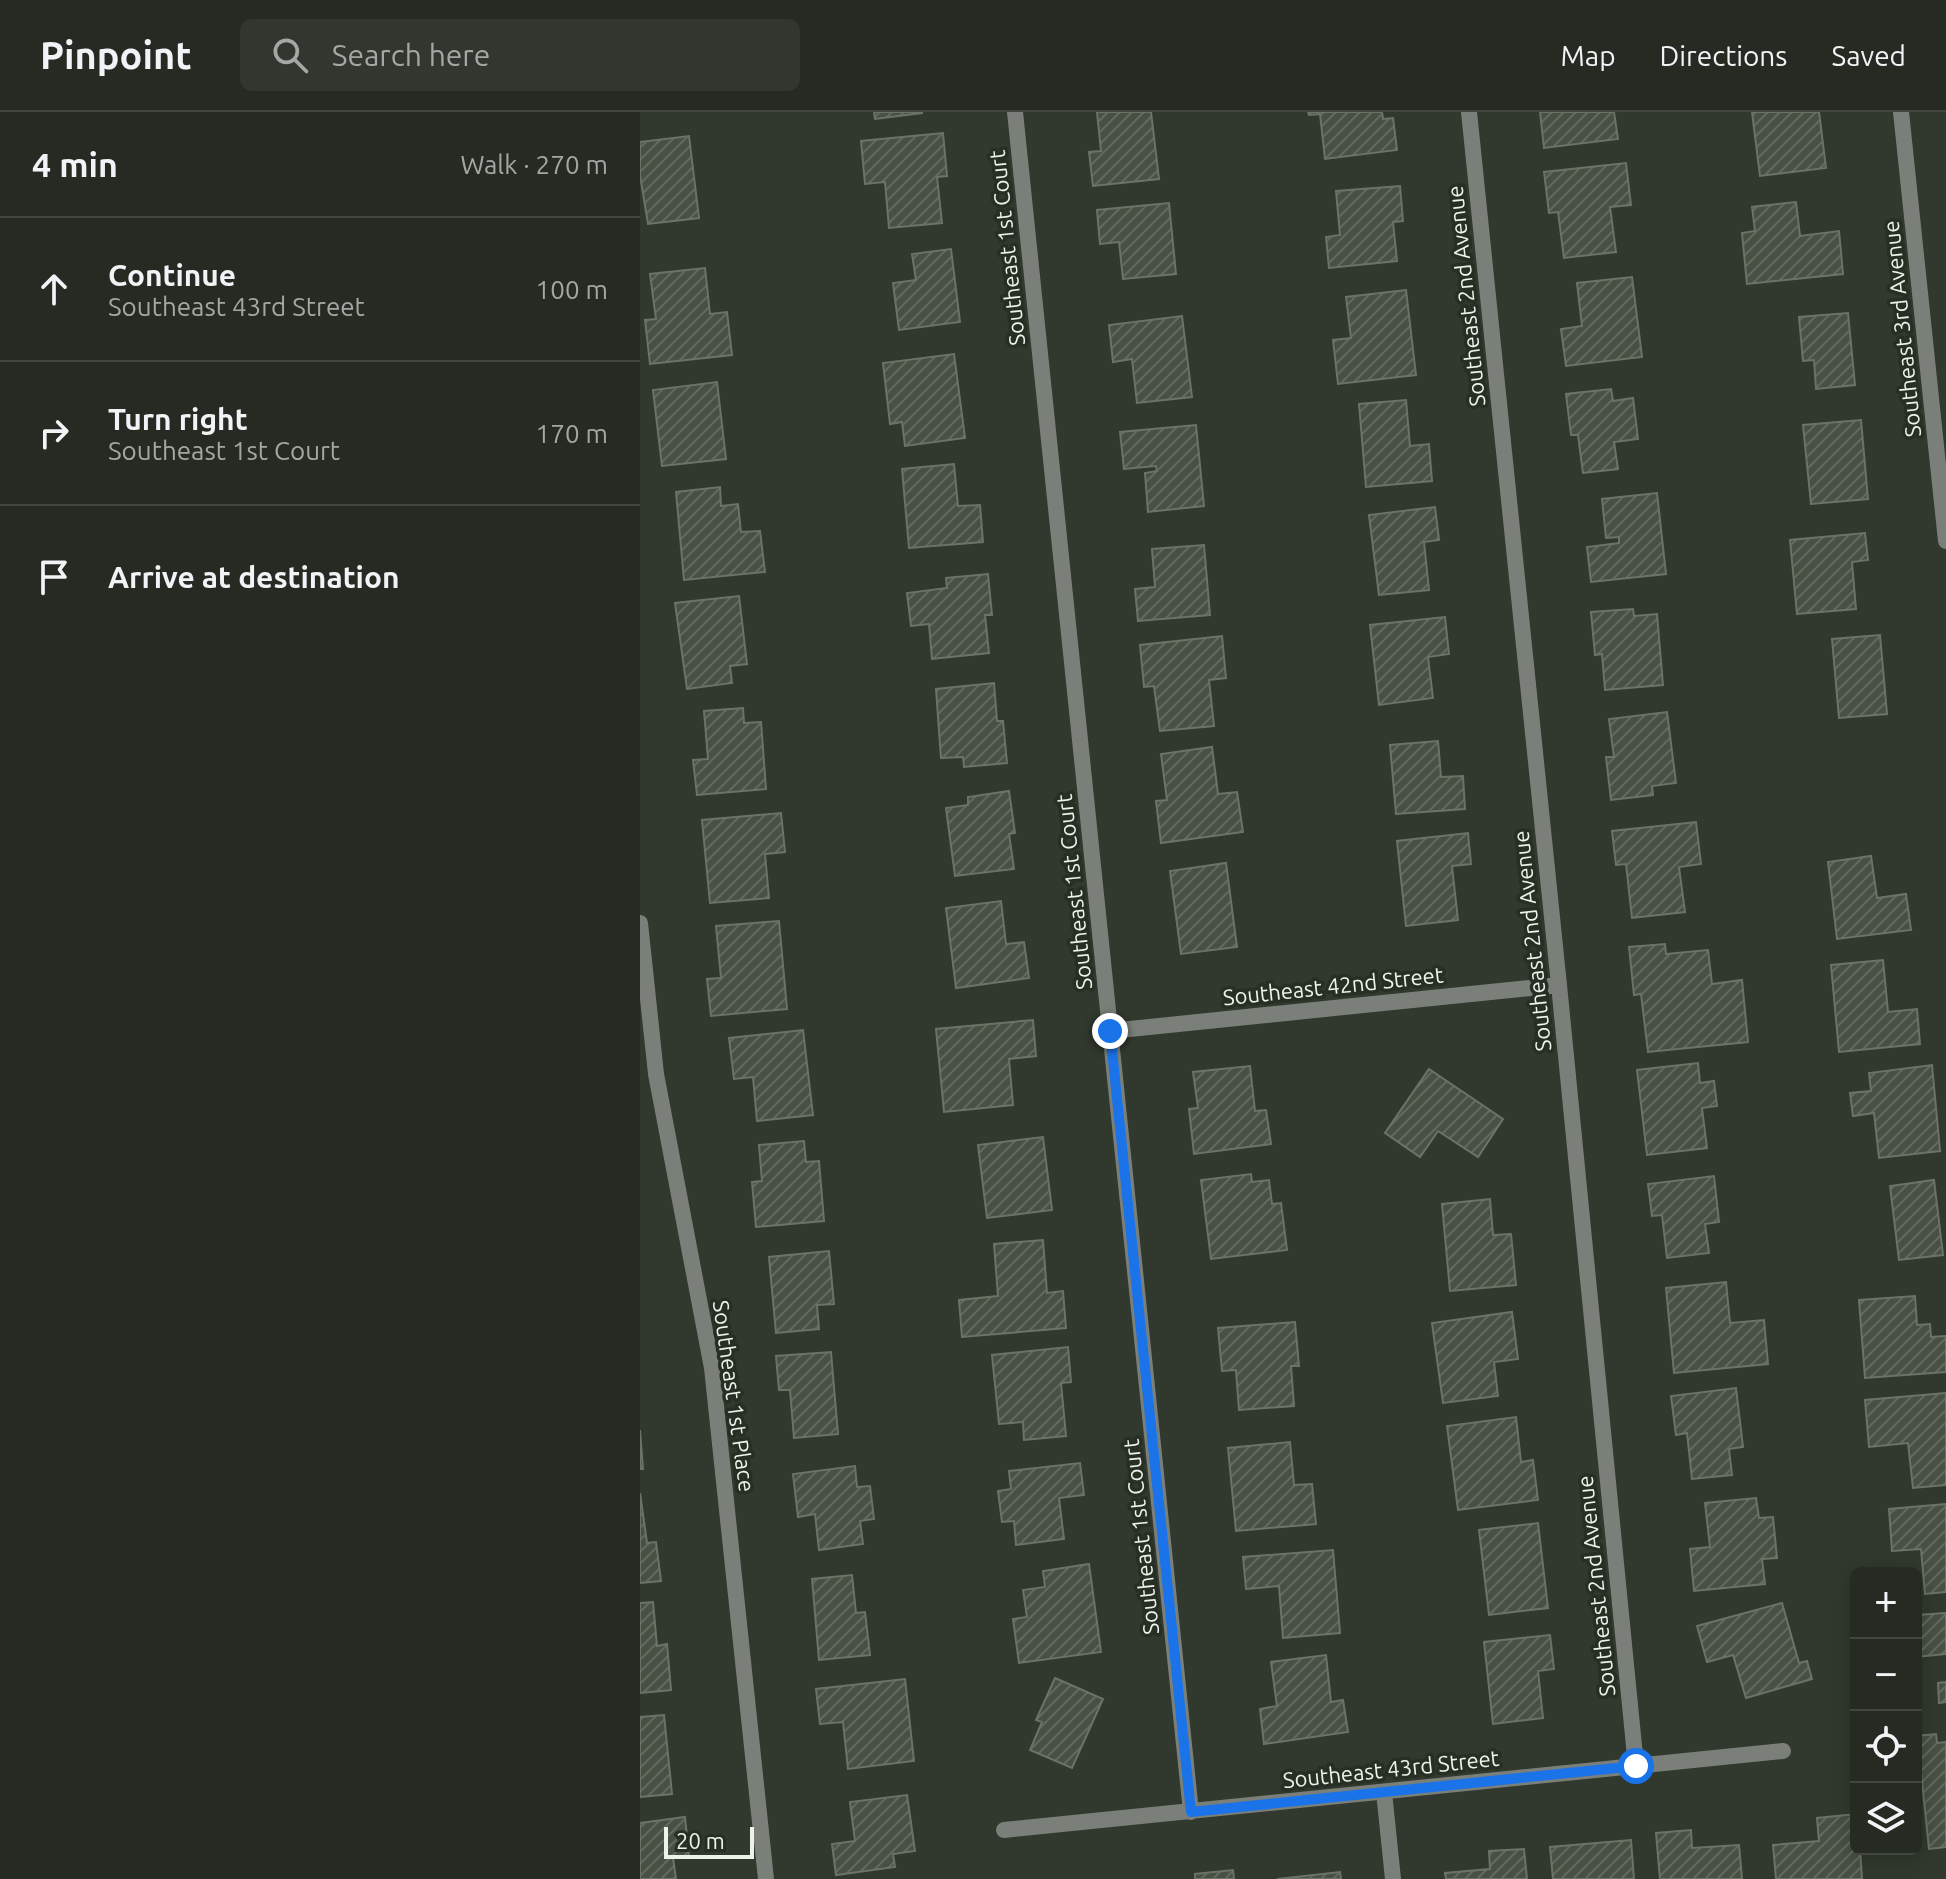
<!DOCTYPE html>
<html lang="en">
<head>
<meta charset="utf-8">
<style>
	body { margin:0; font-family:Ubuntu,sans-serif; background:#31362f; color:#f1f3f6 }
	.controls { position:absolute; right:24px; bottom:24px; display:grid; overflow:hidden; border-radius:12px; box-shadow:0 4px 20px #0003 }
	.controls button { width:72px; height:72px; display:grid; place-items:center; padding:0; border:0; border-bottom:2px solid #424640; background:#252a22; color:#f1f3f6; font:40px sans-serif }
	.scale { position:absolute; left:24px; bottom:20px; width:90px; box-sizing:border-box; padding-left:8px; border:4px solid #edf2eb; border-top:0; font-size:22px; line-height:28px; white-space:nowrap; color:#edf2eb; -webkit-text-stroke:6px #272e24; paint-order:stroke }
	.stop { position:absolute; width:24px; height:24px; margin:-18px; border:6px solid #1a73e8; border-radius:50%; background:#fff }
	.stop.end { background:#1a73e8; border-color:#fff; box-shadow:0 2px 8px #0008 }
	.list { margin:0; padding:0; list-style:none }
	h2 { display:flex; justify-content:space-between; align-items:center; height:104px; margin:0; padding:0 32px; font-size:34px }
	h2 small { font-size:26px; font-weight:400; color:#a3a7a5 }
	.list li { display:grid; grid-template-columns:52px 1fr auto; gap:24px; align-items:center; box-sizing:border-box; height:144px; padding:0 32px; border-top:2px solid #424640 }
	.list b { display:block; font-size:30px; white-space:nowrap }
	.list p { margin:0; font-size:26px; white-space:nowrap; color:#a3a7a5 }
	.list em { font-size:26px; font-style:normal; color:#a3a7a5 }
	.icon { flex:none; width:44px; height:44px; fill:none; stroke:currentColor; stroke-width:2; stroke-linecap:round; stroke-linejoin:round }
	.map { position:relative; flex:none; width:1306px; height:1767px; overflow:hidden }
	header { display:flex; align-items:center; gap:48px; box-sizing:border-box; height:112px; padding:0 40px; background:#252a22; border-bottom:2px solid #424640 }
	header strong { font-size:38px }
	nav { display:flex; gap:44px; margin-inline-start:auto; font-size:28px }
	.search { width:560px; height:72px; background:#31362f; display:flex; align-items:center; gap:20px; box-sizing:border-box; padding:0 28px; border-radius:12px; color:#a3a7a5; font-size:30px }
	main { display:flex }
	aside { flex:1; background:#252a22 }
	.map>svg:first-child { display:block }
</style>
</head>
<body>
<header>
<strong>Pinpoint</strong>
<div class="search"><svg class="icon" aria-label="search" viewBox="0 0 24 24"><circle cx="10" cy="10" r="6"/><path d="M15 15l6 6"/></svg>Search here</div>
<nav><a>Map</a><a>Directions</a><a>Saved</a></nav>
</header>
<main>
<aside>
<h2>4 min<small>Walk · 270 m</small></h2>
<ul class="list">
<li><svg class="icon" aria-label="ahead" viewBox="0 0 24 24"><path d="M12 20V5M6 11l6-6 6 6"/></svg><div><b>Continue</b><p>Southeast 43rd Street</p></div><em>100 m</em></li>
<li><svg class="icon" aria-label="right" viewBox="0 0 24 24"><path d="M7 20v-9h11M14 6l5 5-5 5"/></svg><div><b>Turn right</b><p>Southeast 1st Court</p></div><em>170 m</em></li>
<li><svg class="icon" aria-label="arrive" viewBox="0 0 24 24"><path d="M6 21V4h12l-3 4 3 4H6"/></svg><div><b>Arrive at destination</b></div></li>
</ul>
</aside>
<div class="map">
<svg width="1306" height="1767" viewBox="0 0 1306 1767">
	<defs>
		<pattern id="building-hatch" width="6" height="6" patternUnits="userSpaceOnUse" patternTransform="scale(2)"><rect width="6" height="6" fill="#484f43"/><path d="M-1 1l2-2M0 6l6-6M5 7l2-2" fill="none" stroke="#63695e"/></pattern>
	</defs>
	<rect width="100%" height="100%" fill="#31382d"/>
	<path fill="url(#building-hatch)" stroke="#6b7367" stroke-width="2" d="M234,0H282V1L235,7Z
		M457,0H511L519,67L453,74L449,40L461,39Z
		M668,0H742L743,7L753,6L757,38L685,47L680,2L669,3Z
		M900,0H974L978,27L904,36Z
		M1112,0H1179L1186,56L1120,64Z
		M303,21L307,64L297,65L302,111L249,116L245,70L225,72L221,29Z
		M49,24L59,106L8,112L0,63V30Z
		M986,51L991,93L970,95L976,140L924,146L918,100L909,101L904,60Z
		M760,74L763,109L753,110L757,149L689,156L686,125L700,123L696,79Z
		M1156,90L1160,124L1199,119L1203,162L1107,172L1102,121L1115,119L1112,95Z
		M529,91L536,162L483,167L479,130L460,132L457,98Z
		M311,137L320,210L259,218L253,171L276,168L272,142Z
		M65,156L70,202L87,200L92,243L10,252L5,208L16,207L10,162Z
		M992,165L1002,245L926,254L921,217L942,214L937,171Z
		M766,178L776,263L698,272L693,228L711,226L706,185Z
		M1208,201L1215,273L1176,277L1174,248L1163,249L1159,205Z
		M542,204L552,285L497,291L492,247L473,250L469,213Z
		M314,242L325,326L265,334L262,310L250,312L243,251Z
		M77,270L86,347L22,354L13,278Z
		M971,277L973,289L993,286L998,327L974,330L978,357L943,361L938,323H931L926,282Z
		M766,288L770,334L789,332L792,369L726,375L719,292Z
		M1221,308L1228,387L1171,392L1163,313Z
		M556,313L564,394L508,400L505,361L517,359L516,354L484,357L480,320Z
		M314,352L318,394L340,393L343,430L269,436L262,357Z
		M80,375L81,394L98,392L101,420L120,419L125,460L44,468L36,380Z
		M1017,381L1026,462L951,470L947,435L979,431V425L966,426L962,387Z
		M795,395L799,428L784,430L789,478L739,483L729,403Z
		M1225,421L1228,448L1212,450L1216,497L1157,502L1150,428Z
		M564,433L570,503L498,509L495,477L515,475L512,437Z
		M348,462L352,503H345L349,541L292,547L289,512L271,514L267,481L307,476L306,466Z
		M99,484L107,552L90,554L92,571L47,577L35,491Z
		M993,497L994,504L1017,502L1023,573L965,578L962,542L955,543L951,500Z
		M805,505L809,542L788,545L793,586L739,593L730,513Z
		M1240,523L1247,602L1199,606L1192,527Z
		M582,524L586,566L569,568L574,614L520,619L514,574L504,575L500,533Z
		M354,571L357,609H363L367,651L324,655L323,645L301,646L296,577Z
		M103,596L104,611L121,610L126,677L57,683L53,648L68,647L64,599Z
		M1027,600L1036,671L1012,674L1013,683L971,688L966,645H974L969,607Z
		M798,629L801,665L823,664L825,697L756,702L750,633Z
		M572,635L578,682L597,680L603,720L521,731L516,689L527,688L521,642Z
		M369,679L375,721L369,722L374,757L315,764L306,696L328,693V685Z
		M141,701L145,740L125,742L129,786L70,791L62,708Z
		M1056,710L1061,752L1039,755L1045,800L992,806L986,752L976,753L972,719Z
		M828,721L831,752L812,754L818,808L766,814L757,729Z
		M1231,744L1237,786L1266,782L1271,818L1197,827L1188,750Z
		M586,751L597,835L541,842L530,759Z
		M361,789L366,832L384,830L389,866L316,876L306,796Z
		M139,809L147,897L71,904L67,867L81,866L76,814Z
		M1025,832L1026,842L1068,838L1072,872L1102,868L1108,930L1008,940L1001,882L994,883L989,835Z
		M1243,848L1248,900L1277,897L1280,932L1199,940L1191,853Z
		M393,908L396,944L369,947L373,993L304,1000L296,917Z
		M163,918L173,1003L117,1009L113,965L94,967L89,926Z
		M1058,951L1060,971L1074,969L1077,994L1062,996L1067,1036L1007,1043L997,958Z
		M1292,953L1300,1039L1239,1046L1234,1001L1213,1004L1210,981L1231,979L1229,961Z
		M610,954L615,999L626,998L631,1032L554,1042L549,997L558,996L553,960Z
		M789,957L863,1007L838,1045L798,1019L780,1045L745,1021Z
		M403,1025L412,1098L347,1106L338,1033Z
		M164,1029L166,1050L179,1049L184,1109L116,1115L112,1070L122,1069L119,1033Z
		M611,1062L612,1070L629,1068L632,1092L641,1091L647,1138L571,1147L561,1068Z
		M1074,1064L1079,1110L1065,1112L1069,1141L1027,1146L1022,1103L1012,1104L1008,1072Z
		M1294,1068L1303,1143L1259,1148L1250,1074Z
		M850,1087L853,1123L871,1122L876,1173L810,1179L802,1092Z
		M403,1128L407,1181L423,1179L426,1216L322,1225L319,1188L358,1184L354,1132Z
		M189,1139L194,1192L177,1193L179,1217L136,1221L129,1145Z
		M1086,1170L1090,1211L1124,1208L1128,1252L1034,1261L1026,1176Z
		M1275,1184L1277,1213L1290,1212L1291,1225L1306,1224V1260L1225,1266L1219,1188Z
		M872,1200L878,1247L854,1250L858,1284L803,1291L792,1211Z
		M655,1210L659,1254H651L654,1294L599,1298L596,1258L582,1259L578,1216Z
		M428,1235L431,1270L421,1271L426,1324L384,1328L383,1310L359,1312L352,1243Z
		M191,1240L198,1322L154,1326L150,1278H139L136,1244Z
		M1096,1276L1103,1335L1089,1337L1092,1363L1052,1367L1047,1321L1036,1323L1031,1284Z
		M1306,1281V1373L1273,1376L1268,1331L1229,1335L1225,1288Z
		M876,1305L881,1350L893,1348L898,1388L818,1398L807,1314Z
		M0,1318L3,1357H0Z
		M650,1330L654,1373L672,1372L676,1412L596,1419L588,1336Z
		M440,1351L444,1383L419,1386L424,1427L376,1433L374,1409L362,1410L358,1379L371,1377L369,1359Z
		M215,1354L217,1375L230,1374L234,1407L220,1409L223,1432L179,1438L175,1402L158,1405L153,1362Z
		M0,1381L7,1431L16,1430L21,1469L0,1471Z
		M1116,1386L1119,1406L1133,1405L1137,1446L1122,1447L1125,1472L1054,1479L1050,1437L1070,1435L1065,1391Z
		M1306,1392V1480L1285,1482L1281,1437L1252,1439L1249,1397Z
		M898,1411L908,1496L849,1503L839,1418Z
		M693,1438L700,1521L643,1526L639,1474L606,1477L603,1445Z
		M449,1452L461,1540L379,1551L373,1507L387,1505L383,1478L405,1475L403,1459Z
		M212,1463L216,1501L225,1500L230,1543L179,1548L172,1467Z
		M13,1490L17,1534L27,1532L31,1578L0,1581V1491Z
		M1142,1491L1159,1551L1167,1549L1172,1567L1106,1586L1093,1543L1067,1550L1057,1514Z
		M1306,1501V1542L1276,1545V1503Z
		M910,1523L914,1557L898,1559L903,1606L853,1612L844,1530Z
		M686,1543L691,1590L703,1588L708,1620L624,1632L620,1597L637,1594L631,1550Z
		M415,1566L463,1587L432,1656L390,1638L402,1610L396,1608Z
		M265,1567L274,1649L208,1657L203,1610L180,1612L176,1577Z
		M1306,1570V1590L1299,1591L1298,1571Z
		M24,1603L32,1682L0,1685V1605Z
		M1296,1622L1297,1631L1306,1630V1735L1289,1737L1281,1659H1276V1624Z
		M267,1683L275,1739L253,1742L255,1755L196,1763L192,1732L215,1729L210,1690Z
		M1216,1702V1737H1220L1222,1767H1136L1133,1733L1179,1729L1177,1706Z
		M45,1705L49,1744L33,1746L36,1767H0V1711Z
		M1051,1718L1052,1736L1099,1733L1102,1767H1020L1016,1721Z
		M991,1728L994,1767H913L910,1735Z
		M884,1737L887,1767H806L805,1761L850,1757L849,1739Z
		M593,1758L594,1767H555V1762Z
		M700,1760L701,1767H637Z"/>
	<g fill="none" stroke-linecap="round" stroke-linejoin="round">
		<path stroke="#7b7f79" stroke-width="16" d="M375,0L551,1700
			M829,0L919,873L996,1654
			M1261,0L1306,429
			M0,811L16,962L72,1256L126,1767
			M470,919L919,873
			M744,1680L753,1767
			M364,1718L1143,1639"/>
	</g>
	<g fill="none" stroke-linecap="round" stroke-linejoin="round">
		<path stroke="#1a73e8" stroke-width="10" d="M470,919L551,1700L996,1654"/>
	</g>
	<g text-anchor="middle" stroke-width="7" stroke-linejoin="round" paint-order="stroke">
		<g font-size="22" fill="#edf2eb" stroke="#272e24">
			<text transform="translate(367 136) rotate(-96)" y="8">Southeast 1st Court</text>
			<text transform="translate(826 184) rotate(-96)" y="8">Southeast 2nd Avenue</text>
			<text transform="translate(1262 217) rotate(-96)" y="8">Southeast 3rd Avenue</text>
			<text transform="translate(434 780) rotate(-96)" y="8">Southeast 1st Court</text>
			<text transform="translate(892 829) rotate(-96)" y="8">Southeast 2nd Avenue</text>
			<text transform="translate(693 874) rotate(-6)" y="8">Southeast 42nd Street</text>
			<text transform="translate(94 1284) rotate(82)" y="8">Southeast 1st Place</text>
			<text transform="translate(501 1425) rotate(-96)" y="8">Southeast 1st Court</text>
			<text transform="translate(956 1474) rotate(-96)" y="8">Southeast 2nd Avenue</text>
			<text transform="translate(751 1657) rotate(-6)" y="8">Southeast 43rd Street</text>
		</g>
	</g>
</svg>
<div class="controls">
<button>+</button>
<button>−</button>
<button><svg class="icon" aria-label="locate" viewBox="0 0 24 24"><circle cx="12" cy="12" r="6"/><path d="M12 2v4M12 18v4M2 12h4M18 12h4"/></svg></button>
<button><svg class="icon" aria-label="layers" viewBox="0 0 24 24"><path d="M12 4l9 5-9 5-9-5zM3 14l9 5 9-5"/></svg></button>
</div>
<div class="scale">20 m</div>
<div class="stop" style="left:996px;top:1654px"></div>
<div class="stop end" style="left:470px;top:919px"></div>
</div>
</main>
</body>
</html>
